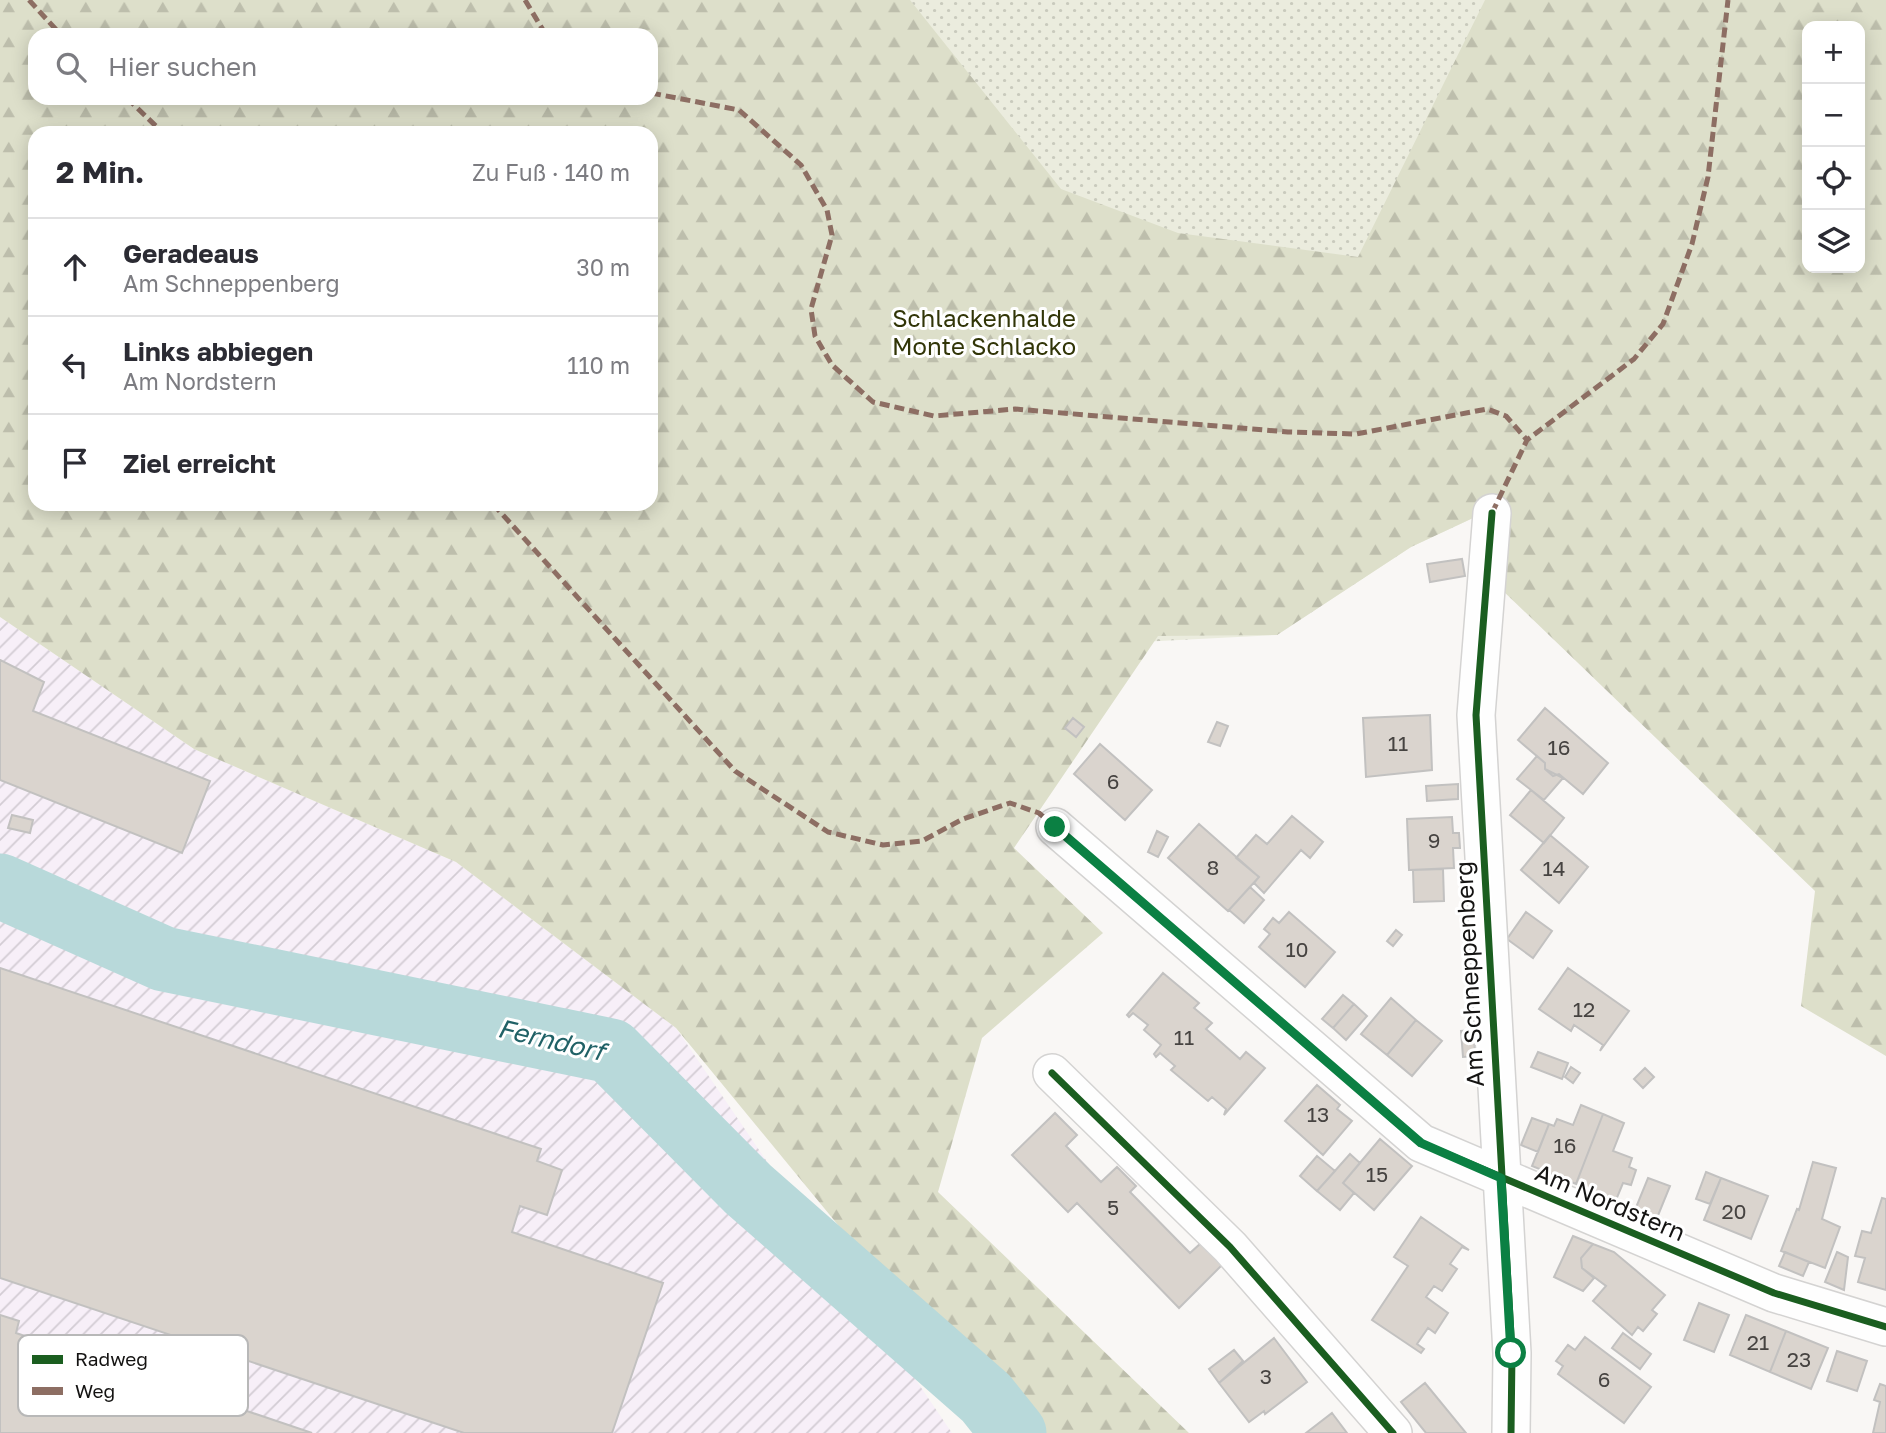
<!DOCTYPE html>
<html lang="de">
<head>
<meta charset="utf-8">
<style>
	body { margin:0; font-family:"Golos Text",sans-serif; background:#f2f2f3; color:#2b2b33 }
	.controls { position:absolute; right:21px; top:21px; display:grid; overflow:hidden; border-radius:14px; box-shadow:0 4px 18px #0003 }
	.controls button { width:63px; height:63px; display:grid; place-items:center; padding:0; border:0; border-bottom:2px solid #e1e1e2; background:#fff; color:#2b2b33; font:35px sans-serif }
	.stop { position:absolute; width:21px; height:21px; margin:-16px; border:5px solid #0b8043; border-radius:50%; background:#fff }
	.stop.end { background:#0b8043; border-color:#fff; box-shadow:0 2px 7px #0008 }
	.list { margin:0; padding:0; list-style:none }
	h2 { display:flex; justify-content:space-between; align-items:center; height:91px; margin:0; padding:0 28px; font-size:30px }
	h2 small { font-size:23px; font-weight:400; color:#7c7c81 }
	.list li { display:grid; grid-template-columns:46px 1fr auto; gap:21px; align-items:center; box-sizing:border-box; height:98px; padding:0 28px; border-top:2px solid #e1e1e2 }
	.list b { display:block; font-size:26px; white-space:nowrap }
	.list p { margin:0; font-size:23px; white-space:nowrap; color:#7c7c81 }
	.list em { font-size:23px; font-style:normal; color:#7c7c81 }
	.icon { flex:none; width:38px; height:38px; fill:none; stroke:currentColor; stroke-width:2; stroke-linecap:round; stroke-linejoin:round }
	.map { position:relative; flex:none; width:1886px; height:1433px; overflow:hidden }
	.search { position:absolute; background:#fff; box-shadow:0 4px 18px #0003; left:28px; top:28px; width:630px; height:77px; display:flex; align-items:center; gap:18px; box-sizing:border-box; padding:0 24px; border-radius:21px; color:#7c7c81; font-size:26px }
	.panel { position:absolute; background:#fff; box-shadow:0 4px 18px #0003; left:28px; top:126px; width:630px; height:385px; border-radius:21px }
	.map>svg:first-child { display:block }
</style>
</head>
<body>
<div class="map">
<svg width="1886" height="1433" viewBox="0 0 1886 1433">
	<defs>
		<pattern id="industrial-furrows" width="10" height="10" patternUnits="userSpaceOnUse" patternTransform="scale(1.75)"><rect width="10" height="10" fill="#f7eff8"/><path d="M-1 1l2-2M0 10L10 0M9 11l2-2" fill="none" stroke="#d3ccd4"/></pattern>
		<pattern id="green-dots" width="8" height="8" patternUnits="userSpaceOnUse" patternTransform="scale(1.75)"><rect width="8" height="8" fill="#ebecde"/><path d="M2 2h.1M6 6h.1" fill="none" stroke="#c9cabd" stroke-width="1.8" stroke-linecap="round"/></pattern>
		<pattern id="forest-firs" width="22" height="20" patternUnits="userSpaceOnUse" patternTransform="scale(1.75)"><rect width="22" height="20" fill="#dddfca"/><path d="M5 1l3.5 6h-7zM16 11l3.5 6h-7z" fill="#bdbeac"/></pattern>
	</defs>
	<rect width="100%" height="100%" fill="#f9f7f5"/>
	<path fill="url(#industrial-furrows)" d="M0,617L194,749L456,862L676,1028L952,1433H0Z"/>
	<path fill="url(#green-dots)" d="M123,0H1633L1473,518L1411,547L1277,635L1140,642L651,504V35Z"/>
	<path fill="url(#forest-firs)" fill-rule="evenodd" d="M0,0H910L1061,189L1178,233L1358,257L1485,0H1886V1056L1801,1006L1815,891L1501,589L1473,518L1411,547L1277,635L1158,636L1014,848L1103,933L982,1038L938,1192L1189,1433H1009L676,1028L456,862L194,749L0,617ZM1807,26H1860V268H1807ZM35,35H651V98H35ZM35,133H651V504H35Z"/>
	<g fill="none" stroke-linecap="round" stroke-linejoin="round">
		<path stroke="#b8d9da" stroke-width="65" d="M0,886L164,959L611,1051L748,1189L986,1398L1014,1433"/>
	</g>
	<path fill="#dad4ce" stroke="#c2c1c0" stroke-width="2" d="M1462,559L1465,576L1430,582L1427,564Z
		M0,660L44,682L33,711L210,781L182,853L0,780Z
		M1545,708L1608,763L1583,794L1559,774L1553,776L1545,769V763L1518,740Z
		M1430,715L1432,770L1366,777L1363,718Z
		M1073,718L1084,727L1076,737L1065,728Z
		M1217,722L1228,726L1220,746L1208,742Z
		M1100,744L1152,790L1125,820L1074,774Z
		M1537,756L1545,763V769L1563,778L1544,800L1517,779Z
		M1458,784V799L1427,801L1426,786Z
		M1531,790L1564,818L1544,843L1510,815Z
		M12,815L33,820L30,833L8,828Z
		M1292,816L1323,842L1310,858L1301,850L1264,893L1254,883L1259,877L1236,858L1256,835L1267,844Z
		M1452,817L1453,833H1459L1460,848H1453L1454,868L1409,870L1407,819Z
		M1199,824L1259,877L1228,911L1168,858Z
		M1157,831L1168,837L1158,857L1148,852Z
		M1550,835L1588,867L1559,903L1521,870Z
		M1443,869L1444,901L1414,902L1413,870Z
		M1250,887L1264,900L1244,923L1229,910Z
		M1289,912L1335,952L1305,987L1259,947L1270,934L1264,929L1273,918L1279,923Z
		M1526,912L1552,931L1533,958L1507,939Z
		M1396,930L1402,935L1393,946L1387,941Z
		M0,968L541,1149L537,1161L562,1170L547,1215L520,1206L512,1232L663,1283L612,1433H464L0,1278Z
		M1568,968L1629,1011L1600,1051L1603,1045L1574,1025L1571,1031L1539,1009Z
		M1163,973L1199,1003L1194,1008L1212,1023L1206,1029L1240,1059L1246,1052L1265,1068L1224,1115L1226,1109L1212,1097L1208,1101L1171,1070L1175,1066L1160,1053L1156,1057L1154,1054L1161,1045L1144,1030L1148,1025L1133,1013L1129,1017L1127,1015Z
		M1343,995L1354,1004L1333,1028L1322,1019Z
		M1391,998L1416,1020L1387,1055L1361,1034Z
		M1354,1004L1367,1016L1346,1040L1333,1028Z
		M1416,1020L1442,1041L1412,1076L1387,1055Z
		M1474,1030L1475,1056L1463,1057L1461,1031Z
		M1538,1052L1568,1063L1562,1079L1531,1067Z
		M1571,1067L1580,1073L1573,1083L1565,1077Z
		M1645,1068L1654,1077L1643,1088L1634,1079Z
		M1317,1085L1340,1105L1337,1109L1352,1121L1323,1155L1285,1121Z
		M1581,1105L1603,1114L1576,1184L1532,1166L1549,1124L1554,1126L1557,1119L1573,1125Z
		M1055,1113L1077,1135L1066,1146L1101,1182L1117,1167L1136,1186L1130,1192L1190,1253L1201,1243L1222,1265L1179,1308L1077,1203L1068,1212L1012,1155Z
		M1603,1114L1624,1123L1613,1151L1632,1158L1629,1167L1636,1170L1631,1185L1623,1183L1616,1200L1576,1184Z
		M1532,1118L1549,1124L1538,1152L1521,1145Z
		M1380,1139L1412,1166L1374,1210L1343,1183Z
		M1350,1154L1360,1163L1343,1183L1354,1193L1340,1210L1317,1191Z
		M1317,1156L1335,1171L1317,1191L1300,1176Z
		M1813,1162L1836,1168L1822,1219L1840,1227L1825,1268L1781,1251L1797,1209L1799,1210Z
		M1706,1172L1721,1178L1710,1204L1696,1199Z
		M1648,1178L1670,1186L1657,1218L1635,1210Z
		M1721,1178L1768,1196L1751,1239L1704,1220Z
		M1882,1198L1886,1199V1290L1858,1282L1865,1258L1855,1256L1862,1231L1871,1233Z
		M1421,1217L1469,1250L1462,1247L1450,1264L1457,1269L1442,1291L1434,1286L1426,1297L1448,1313L1435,1333L1428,1328L1417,1344L1424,1349L1421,1353L1372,1320L1408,1266L1394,1257Z
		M1573,1236L1593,1244L1581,1258L1582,1268L1594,1278L1583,1291L1554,1277Z
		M1593,1244L1614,1252L1665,1295L1652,1310L1657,1314L1643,1331L1638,1327L1632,1335L1593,1301L1606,1286L1582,1268L1581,1258Z
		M1785,1252L1809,1262L1803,1276L1779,1266Z
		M1837,1252L1848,1257L1844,1290L1825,1282Z
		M1699,1303L1729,1315L1714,1352L1684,1340Z
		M0,1315L19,1321L16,1333L312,1433H0Z
		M1746,1315L1786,1331L1770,1372L1730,1355Z
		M1786,1331L1828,1348L1811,1389L1770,1372Z
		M1623,1333L1651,1354L1640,1369L1612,1348Z
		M1585,1337L1651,1387L1624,1423L1558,1374L1563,1366L1556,1361L1568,1345L1575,1350Z
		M1274,1338L1307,1382L1265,1414L1264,1411L1249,1422L1219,1383Z
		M1234,1350L1243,1361L1219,1383L1209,1369Z
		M1837,1351L1867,1361L1857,1391L1827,1381Z
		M1425,1383L1466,1433H1426L1401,1402Z
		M1880,1384L1886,1386V1433H1873L1880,1402L1874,1400Z
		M1332,1413L1347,1433H1306Z"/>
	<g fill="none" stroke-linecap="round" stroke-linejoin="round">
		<defs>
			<path id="street" d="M1492,513L1476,715L1512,1353L1511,1433
				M1055,827L1421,1143L1774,1293L1886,1327
				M1052,1073L1230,1247L1393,1433"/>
		</defs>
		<use href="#street" stroke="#d4d3d2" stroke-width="40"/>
		<use href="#street" stroke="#fefefe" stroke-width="37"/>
		<path stroke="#8d6e63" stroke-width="5" stroke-dasharray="10 5" stroke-linecap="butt" d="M29,0L61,35
			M525,0L546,35
			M651,93L739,110L801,165L827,210L832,235L811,309L815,336L832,365L873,402L934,416L1015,409L1288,432L1356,434L1487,409L1506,416L1527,440
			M127,98L163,133
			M493,504L735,771L828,832L883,845L922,841L963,819L1010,803L1039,813L1055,827
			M1492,513L1527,440L1634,359L1663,324L1692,244L1708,177L1728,0"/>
		<defs>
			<path id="cycleway" d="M1492,513L1476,715L1512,1353L1511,1433
				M1055,827L1421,1143L1774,1293L1886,1327
				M1052,1073L1230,1247L1393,1433"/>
		</defs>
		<use href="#cycleway" stroke="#fff" stroke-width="11"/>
		<use href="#cycleway" stroke="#1b5e20" stroke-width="7"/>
	</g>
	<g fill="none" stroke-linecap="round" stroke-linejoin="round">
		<path stroke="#0b8043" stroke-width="9" d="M1055,827L1421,1143L1501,1178L1511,1353"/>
	</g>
	<g text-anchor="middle" stroke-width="6" stroke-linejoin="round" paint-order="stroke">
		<g font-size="21" fill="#464341">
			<text x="1398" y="751">11</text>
			<text x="1559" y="755">16</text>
			<text x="1113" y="789">6</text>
			<text x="1434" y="848">9</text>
			<text x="1213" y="875">8</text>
			<text x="1554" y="876">14</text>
			<text x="1297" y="957">10</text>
			<text x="1584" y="1017">12</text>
			<text x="1184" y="1045">11</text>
			<text x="1318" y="1122">13</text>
			<text x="1565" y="1153">16</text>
			<text x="1377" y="1182">15</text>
			<text x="1113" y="1215">5</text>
			<text x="1734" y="1219">20</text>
			<text x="1758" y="1350">21</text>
			<text x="1799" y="1367">23</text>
			<text x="1266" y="1384">3</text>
			<text x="1604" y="1387">6</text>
		</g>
		<g font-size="24" fill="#313507" stroke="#fff">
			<text x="984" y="327">Schlackenhalde<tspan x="984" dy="28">Monte Schlacko</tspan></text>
		</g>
		<g font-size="24" fill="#141312" stroke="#fff">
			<text transform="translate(1470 974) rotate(-93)" y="8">Am Schneppenberg</text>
			<text transform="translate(1610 1203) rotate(23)" y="8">Am Nordstern</text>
		</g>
		<g font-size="26" font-style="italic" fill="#206166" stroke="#fff">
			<text transform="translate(551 1040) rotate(13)" y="9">Ferndorf</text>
		</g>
	</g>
	<rect x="18" y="1335" width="230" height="81" rx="10" fill="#fff" stroke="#b8b8b8" stroke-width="2"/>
	<rect x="32" y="1355" width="31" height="9" fill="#1b5e20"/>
	<rect x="32" y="1387" width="31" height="8" fill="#8d6e63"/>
	<g font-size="19" fill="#141312">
		<text x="75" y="1366">Radweg</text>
		<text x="75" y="1398">Weg</text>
	</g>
</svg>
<div class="controls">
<button>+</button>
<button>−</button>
<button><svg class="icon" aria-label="locate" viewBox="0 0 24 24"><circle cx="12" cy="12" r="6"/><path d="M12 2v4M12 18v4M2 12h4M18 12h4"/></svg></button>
<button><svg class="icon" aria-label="layers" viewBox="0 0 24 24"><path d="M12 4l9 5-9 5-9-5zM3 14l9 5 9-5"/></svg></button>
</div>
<div class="stop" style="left:1511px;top:1353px"></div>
<div class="stop end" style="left:1055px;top:827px"></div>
<div class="search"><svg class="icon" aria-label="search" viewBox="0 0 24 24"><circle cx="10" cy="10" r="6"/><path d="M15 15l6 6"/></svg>Hier suchen</div>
<section class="panel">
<h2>2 Min.<small>Zu Fuß · 140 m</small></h2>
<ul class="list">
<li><svg class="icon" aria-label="ahead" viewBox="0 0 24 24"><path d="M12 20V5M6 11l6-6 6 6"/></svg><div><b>Geradeaus</b><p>Am Schneppenberg</p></div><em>30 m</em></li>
<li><svg class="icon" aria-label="left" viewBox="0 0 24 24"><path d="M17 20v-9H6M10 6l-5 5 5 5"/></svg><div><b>Links abbiegen</b><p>Am Nordstern</p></div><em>110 m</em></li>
<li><svg class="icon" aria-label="arrive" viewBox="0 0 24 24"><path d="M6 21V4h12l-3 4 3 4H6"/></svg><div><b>Ziel erreicht</b></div></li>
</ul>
</section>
</div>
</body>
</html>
